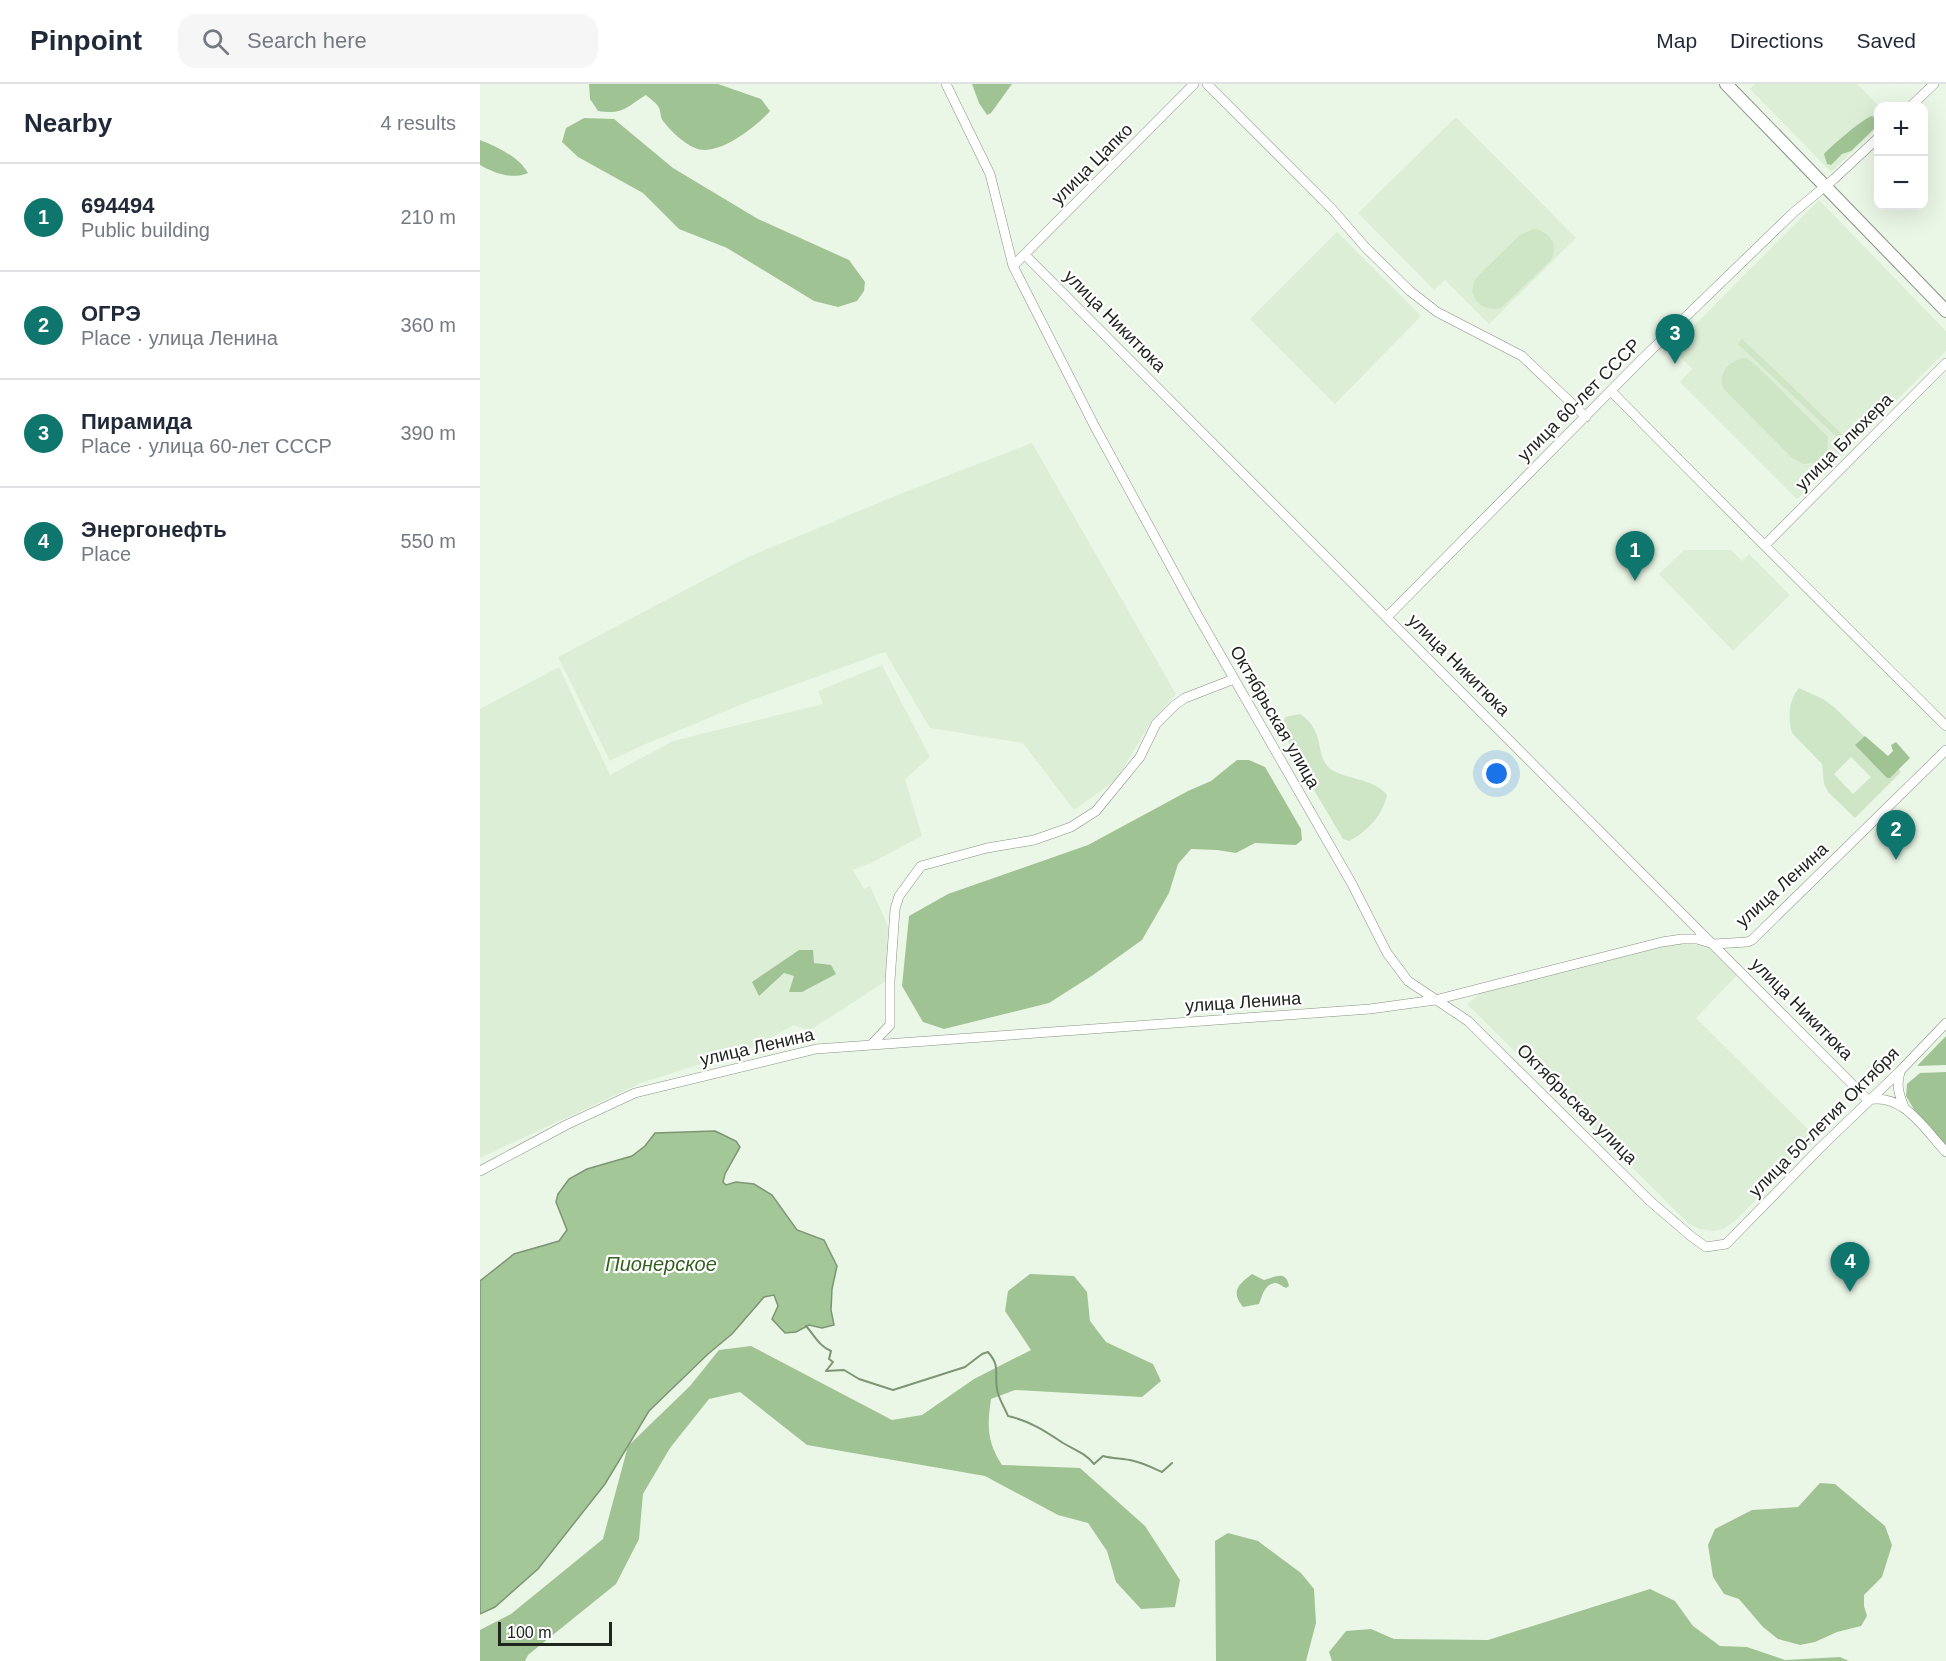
<!DOCTYPE html>
<html lang="en">
<head>
<meta charset="utf-8">
<style>
	body { margin:0; font-family:Arial,sans-serif; background:#f6f6f7; color:#1f2937 }
	.controls { position:absolute; right:18px; top:18px; display:grid; overflow:hidden; border-radius:12px; box-shadow:0 6px 24px #0002 }
	.controls button { width:54px; height:54px; display:grid; place-items:center; padding:0; border:0; border-bottom:2px solid #e0e1e3; background:#fff; color:#1f2937; font:30px sans-serif }
	.scale { position:absolute; left:18px; bottom:15px; width:114px; box-sizing:border-box; padding-left:6px; border:3px solid #20251f; border-top:0; font-size:16px; line-height:21px; white-space:nowrap; color:#20251f; -webkit-text-stroke:4px #fff; paint-order:stroke }
	.you { position:absolute; left:1017px; top:690px; width:21px; height:21px; margin:-15px; border:4px solid #fff; border-radius:50%; background:#1a73e8; box-shadow:0 0 0 9px #1a73e833 }
	.badge { display:grid; place-items:center; width:39px; height:39px; border-radius:50%; background:#0f766e; color:#fff; font-size:20px; font-weight:700 }
	.pin { position:absolute; translate:-50% -50px; filter:drop-shadow(0 2px 3px #0008) }
	.pin::after { content:''; position:absolute; top:32px; width:21px; height:18px; background:inherit; clip-path:polygon(0 0,100% 0,50% 100%) }
	.list { margin:0; padding:0; list-style:none }
	h2 { display:flex; justify-content:space-between; align-items:center; height:78px; margin:0; padding:0 24px; font-size:26px }
	h2 small { font-size:20px; font-weight:400; color:#747a83 }
	.list li { display:grid; grid-template-columns:39px 1fr auto; gap:18px; align-items:center; box-sizing:border-box; height:108px; padding:0 24px; border-top:2px solid #e0e1e3 }
	.list b { display:block; font-size:22px; white-space:nowrap }
	.list p { margin:0; font-size:20px; white-space:nowrap; color:#747a83 }
	.list em { font-size:20px; font-style:normal; color:#747a83 }
	.icon { flex:none; width:33px; height:33px; fill:none; stroke:currentColor; stroke-width:2; stroke-linecap:round; stroke-linejoin:round }
	.map { position:relative; flex:none; width:1466px; height:1577px; overflow:hidden }
	header { display:flex; align-items:center; gap:36px; box-sizing:border-box; height:84px; padding:0 30px; background:#fff; border-bottom:2px solid #e0e1e3 }
	header strong { font-size:28px }
	nav { display:flex; gap:33px; margin-inline-start:auto; font-size:21px }
	.search { width:420px; height:54px; background:#f6f6f7; display:flex; align-items:center; gap:15px; box-sizing:border-box; padding:0 21px; border-radius:18px; color:#747a83; font-size:22px }
	main { display:flex }
	aside { flex:1; background:#fff }
	.map>svg:first-child { display:block }
</style>
</head>
<body>
<header>
<strong>Pinpoint</strong>
<div class="search"><svg class="icon" aria-label="search" viewBox="0 0 24 24"><circle cx="10" cy="10" r="6"/><path d="M15 15l6 6"/></svg>Search here</div>
<nav><a>Map</a><a>Directions</a><a>Saved</a></nav>
</header>
<main>
<aside>
<h2>Nearby<small>4 results</small></h2>
<ul class="list">
<li><span class="badge">1</span><div><b>694494</b><p>Public building</p></div><em>210 m</em></li>
<li><span class="badge">2</span><div><b>ОГРЭ</b><p>Place · улица Ленина</p></div><em>360 m</em></li>
<li><span class="badge">3</span><div><b>Пирамида</b><p>Place · улица 60-лет СССР</p></div><em>390 m</em></li>
<li><span class="badge">4</span><div><b>Энергонефть</b><p>Place</p></div><em>550 m</em></li>
</ul>
</aside>
<div class="map">
<svg width="1466" height="1577" viewBox="0 0 1466 1577">
	<rect width="100%" height="100%" fill="#ebf7e6"/>
	<path fill="#dceed6" d="M1275,0H1377L1399,22L1398,43L1351,88L1270,5Z
		M976,33L1096,154L1009,240L965,196L954,206L878,129Z
		M1339,116L1466,247V267L1317,415L1200,298L1212,285L1192,264Z
		M857,148L941,232L855,320L770,235Z
		M552,359L696,610L671,638L636,696L594,726L543,659L450,644L405,568L272,616L161,662L130,677L78,573L266,474L420,410Z
		M1204,466H1251L1262,477L1269,470L1310,511L1253,567L1179,490Z
		M402,581L450,673L425,695L442,752L391,779L373,786L384,805L390,802L408,842L406,897L329,947L314,941L274,963L161,999L0,1074V625L79,583L130,691L193,657L343,620L338,607Z
		M1194,858L1229,862L1258,890L1216,934L1337,1054L1257,1135L1244,1145L1233,1147L1220,1145L1209,1140L987,920L1009,902Z"/>
	<path fill="#cee6c5" fill-rule="evenodd" d="M1054,145C1071,148 1079,161 1071,176L1021,224C1007,227 997,222 992,208L994,197L1000,190L1040,151Z
		M1262,255L1362,350L1358,354L1258,260Z
		M1264,274L1268,275L1278,283L1348,353L1347,367L1338,378L1323,380L1312,374L1243,304C1238,288 1249,277 1264,274Z
		M1319,604L1343,615L1354,623L1421,688L1375,734L1349,709L1344,700L1342,680L1312,649C1308,634 1308,617 1319,604ZM1371,673L1391,693L1373,710L1354,690Z
		M820,630C828,635 834,642 837,652C841,662 840,679 852,686C869,696 895,695 907,711C903,731 887,748 869,757L863,755L815,674L802,642L805,633Z"/>
	<path fill="#a0c394" d="M109,0H238L281,15L290,27C276,43 237,74 215,64C204,60 190,46 183,37C180,33 181,28 179,24C177,19 170,15 166,11C146,23 144,31 118,27L110,15Z
		M492,0H532L511,29L507,31L499,19Z
		M1392,32L1398,36V41L1371,67L1362,70L1351,81L1347,80L1344,70C1350,63 1385,33 1392,32Z
		M104,34L134,35L193,84L278,135L369,176L385,198L384,207L377,217L358,223L334,217L247,164L199,145L163,109L98,73L82,58L86,44Z
		M0,56C17,63 38,72 48,89C32,96 14,89 0,81Z
		M1385,652L1408,672L1413,667L1411,661L1416,658L1430,674L1410,694H1407L1375,661Z
		M757,676H769L785,683L821,745L822,756L816,761L775,759L756,769L737,766L711,765L698,780L689,809L662,856L613,891L569,919L464,945L443,938L422,902L429,832L468,810L608,761L708,707L731,697Z
		M319,866H333L334,879L351,881L356,890L322,908H309L314,892L304,889L279,912L272,898Z
		M1466,952V981L1437,982Z
		M1466,988V1062L1436,1029L1426,1012L1427,1000L1440,989Z
		M550,1190L594,1192L607,1208L610,1237L626,1258L673,1280L681,1297L662,1313L535,1306L511,1315C507,1342 507,1358 522,1381L600,1384L665,1442L700,1496L695,1523L661,1525L636,1498L627,1467L608,1439L578,1431L505,1392L327,1361L260,1308L229,1315L190,1364L163,1410L159,1455L136,1500L48,1571L45,1577H0V1546L31,1530L123,1455L148,1362L210,1302L239,1266L271,1262L412,1336L442,1331L494,1295L551,1266L525,1227L528,1207Z
		M772,1190L784,1196C796,1193 806,1186 809,1202L806,1204C803,1203 800,1200 796,1199C785,1199 782,1212 779,1220L763,1223C750,1207 759,1200 772,1190Z
		M1340,1399L1355,1400L1405,1442L1412,1461L1402,1493L1384,1511V1522L1387,1532L1381,1542L1357,1548L1335,1558L1320,1561L1298,1555L1283,1543L1259,1515L1244,1510L1233,1493L1228,1461L1235,1445L1272,1426L1318,1423Z
		M748,1449L778,1457L821,1489L834,1505L836,1539L826,1577H736L735,1457Z
		M1170,1505L1195,1517L1213,1542L1240,1562L1267,1563L1305,1576L1360,1573L1369,1577H852L849,1568L866,1547L891,1545L914,1555L1008,1556Z"/>
	<path fill="#a4c798" stroke="#7c9674" stroke-width="1.5" d="M235,1047L256,1057L260,1063L245,1090L243,1098L246,1101L256,1098L274,1100L292,1111L317,1146L344,1156L357,1182L352,1205L351,1226L354,1241L342,1244L329,1241L316,1248L305,1249L292,1235L298,1222L294,1211L284,1213L252,1250L228,1270L169,1327L125,1400L58,1485L15,1523L0,1530V1197L34,1170L79,1157L87,1146L76,1118L78,1110L89,1095L107,1085L152,1072L165,1062L175,1049Z"/>
	<g fill="none" stroke-linecap="round" stroke-linejoin="round">
		<path stroke="#7c9674" stroke-width="2" d="M326,1242C335,1252 339,1262 351,1267L349,1275L353,1278L346,1287L364,1286L379,1295L413,1306L485,1283L502,1270L508,1268C521,1283 514,1288 517,1305C518,1314 525,1324 528,1332C550,1337 565,1347 583,1359C595,1366 605,1369 614,1380L623,1372C633,1375 643,1374 654,1377C663,1379 673,1384 682,1388L692,1379"/>
		<defs>
			<path id="street" d="M466,0L510,90L533,182L615,343L718,532L872,800L907,869L928,897L988,937L1170,1117L1212,1153L1226,1163L1246,1160L1341,1063L1420,987L1466,939
				M727,0L852,125L886,164L930,207L957,228L1042,272L1106,333
				M1431,22L1454,0
				M545,171L1388,1016
				M533,182L714,0
				M1131,307C1242,420 1354,531 1466,642
				M1285,461L1466,279
				M907,533L1161,276L1314,128L1354,95L1398,54
				M391,961L410,941V897L415,825L419,812L441,782L507,764L554,756L591,743L616,727L660,673L676,640L695,621L705,614L754,595
				M1420,988C1416,1002 1419,1010 1424,1023
				M1388,1016C1423,1008 1445,1046 1466,1068
				M0,1087L86,1041L155,1009L336,965L890,925L955,916L1182,858L1202,855H1217L1234,860L1267,858L1272,856L1466,666"/>
			<path id="secondary" d="M1246,0L1466,227"/>
		</defs>
		<use href="#street" stroke="#869282" stroke-width="10"/>
		<use href="#secondary" stroke="#869282" stroke-width="14"/>
		<use href="#street" stroke="#fff" stroke-width="9"/>
		<use href="#secondary" stroke="#fff" stroke-width="12"/>
	</g>
	<g text-anchor="middle" stroke-width="4.5" stroke-linejoin="round" paint-order="stroke">
		<g font-size="18" fill="#20251f" stroke="#fff">
			<text transform="translate(612 80) rotate(-45)" y="6">улица Цапко</text>
			<text transform="translate(635 237) rotate(45)" y="6">улица Никитюка</text>
			<text transform="translate(1099 316) rotate(-45)" y="6">улица 60-лет СССР</text>
			<text transform="translate(1364 358) rotate(-45)" y="6">улица Блюхера</text>
			<text transform="translate(979 581) rotate(45)" y="6">улица Никитюка</text>
			<text transform="translate(795 633) rotate(60)" y="6">Октябрьская улица</text>
			<text transform="translate(1302 801) rotate(-42)" y="6">улица Ленина</text>
			<text transform="translate(763 918) rotate(-4)" y="6">улица Ленина</text>
			<text transform="translate(1322 925) rotate(45)" y="6">улица Никитюка</text>
			<text transform="translate(277 963) rotate(-13)" y="6">улица Ленина</text>
			<text transform="translate(1097 1020) rotate(45)" y="6">Октябрьская улица</text>
			<text transform="translate(1344 1038) rotate(-45)" y="6">улица 50-летия Октября</text>
		</g>
		<g font-size="20" font-style="italic" fill="#335f20" stroke="#fff">
			<text x="181" y="1187">Пионерское</text>
		</g>
	</g>
</svg>
<div class="controls">
<button>+</button>
<button>−</button>
</div>
<div class="scale">100 m</div>
<div class="you"></div>
<div class="pin badge" style="left:1155px;top:497px">1</div>
<div class="pin badge" style="left:1416px;top:776px">2</div>
<div class="pin badge" style="left:1195px;top:280px">3</div>
<div class="pin badge" style="left:1370px;top:1208px">4</div>
</div>
</main>
</body>
</html>
